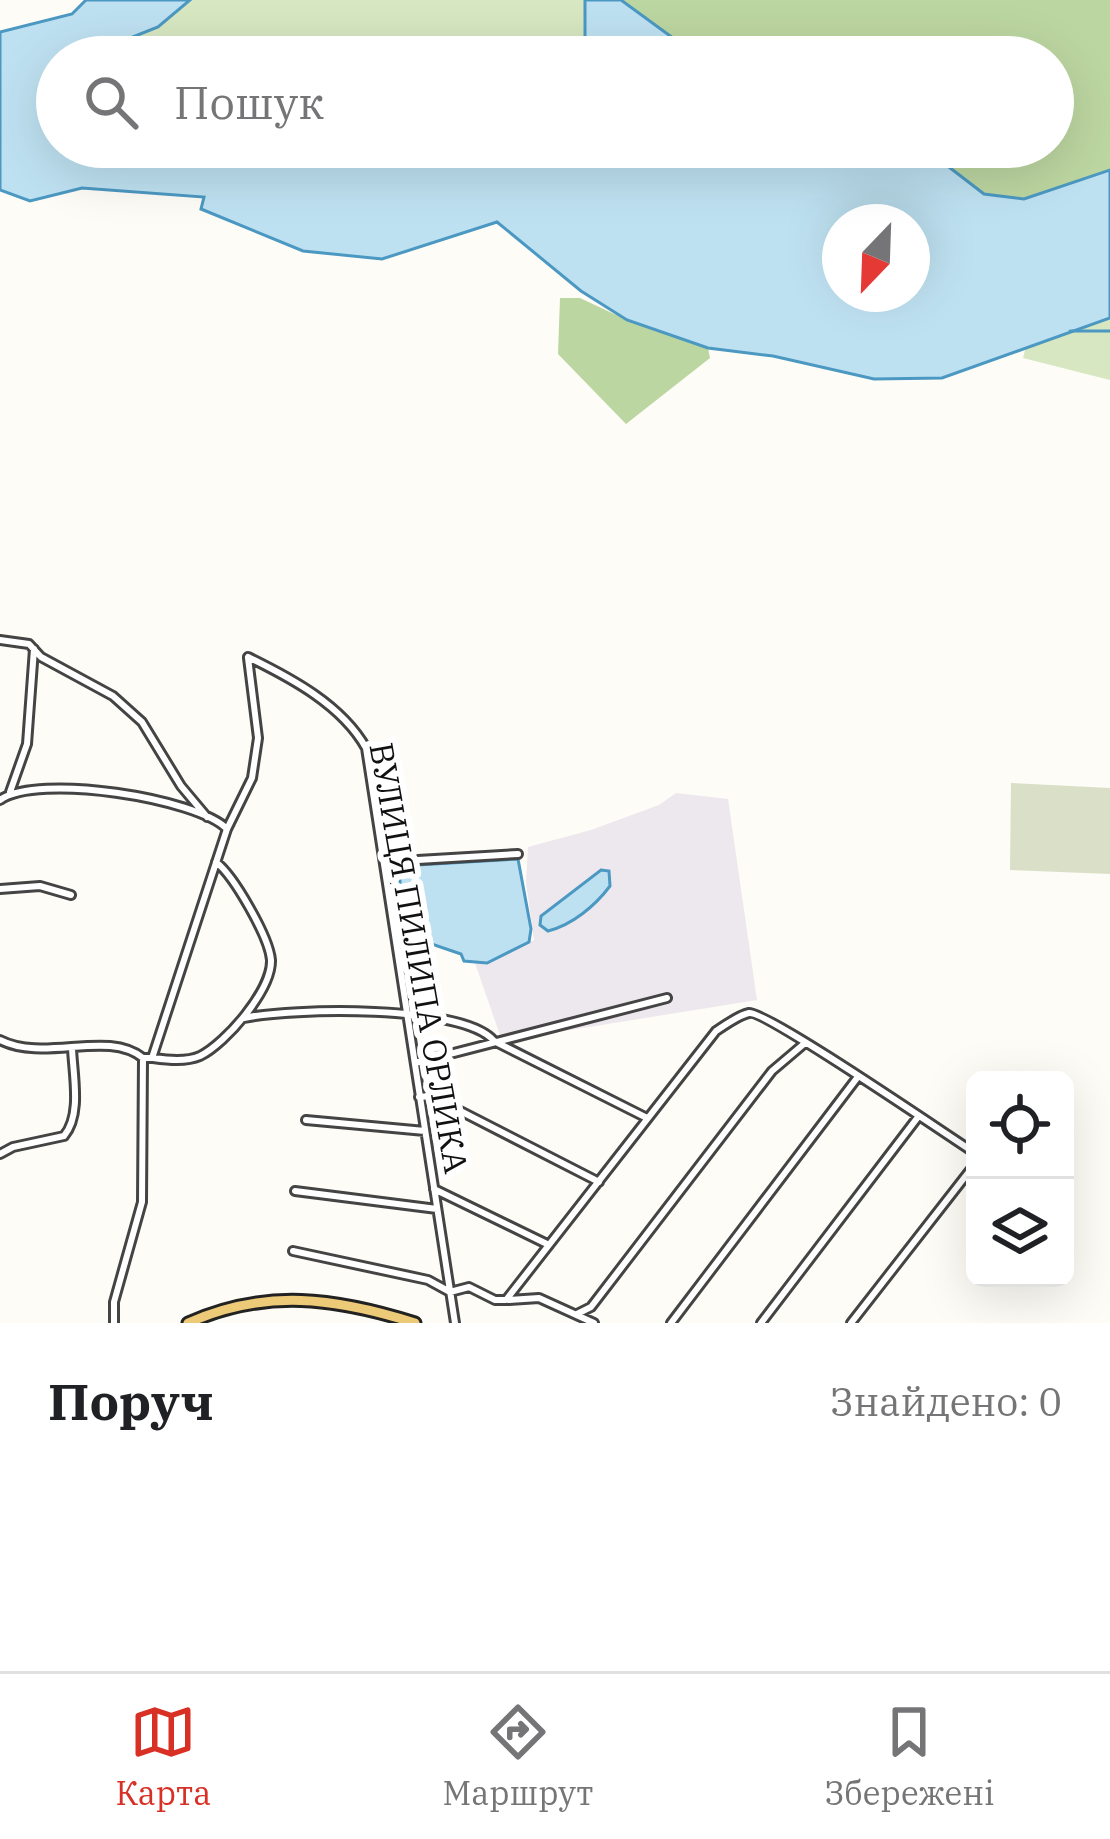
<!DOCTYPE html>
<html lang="uk">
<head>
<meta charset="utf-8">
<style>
	body { margin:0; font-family:"IBM Plex Serif",serif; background:#f6f6f6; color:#202124 }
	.controls { position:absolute; right:36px; bottom:36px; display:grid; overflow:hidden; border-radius:18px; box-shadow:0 12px 48px #0002 }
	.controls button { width:108px; height:108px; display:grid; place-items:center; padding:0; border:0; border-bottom:3px solid #e0e0e0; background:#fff; color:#202124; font:60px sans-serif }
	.compass { position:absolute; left:822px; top:204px; width:108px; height:108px; border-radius:50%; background:#fff; box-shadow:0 12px 48px #0002; rotate:203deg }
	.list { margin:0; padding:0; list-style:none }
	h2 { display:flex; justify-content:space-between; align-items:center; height:156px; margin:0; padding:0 48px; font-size:51px }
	h2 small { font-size:39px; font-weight:400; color:#757577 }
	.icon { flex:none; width:66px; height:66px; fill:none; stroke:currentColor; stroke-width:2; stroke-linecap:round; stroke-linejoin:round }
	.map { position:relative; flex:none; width:1110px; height:1323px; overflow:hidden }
	.search { position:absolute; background:#fff; box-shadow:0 12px 48px #0002; left:36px; right:36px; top:36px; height:132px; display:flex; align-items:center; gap:30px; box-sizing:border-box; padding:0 42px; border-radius:66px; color:#757577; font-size:45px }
	.sheet { height:348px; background:#fff }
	nav { display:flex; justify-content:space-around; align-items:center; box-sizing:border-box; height:168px; border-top:3px solid #e0e0e0; background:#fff; font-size:33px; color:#757577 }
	nav a { display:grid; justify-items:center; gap:6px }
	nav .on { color:#d93025 }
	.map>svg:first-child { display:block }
</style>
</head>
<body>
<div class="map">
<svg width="1110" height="1323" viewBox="0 0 1110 1323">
	<rect width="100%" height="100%" fill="#fefcf6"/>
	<path fill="#ede7ee" d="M676,793L728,799L757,1000L502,1041L475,963H488L534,940L526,882L528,847L591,830L659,805Z"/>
	<path fill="#d6e7c1" d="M190,0H585V39L603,57H125V40L158,27Z
		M1110,318V380L1023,358L1026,346Z"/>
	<path fill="#bcd6a1" d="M621,0H1110V170L1024,199L984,194L923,147H1053V57H699Z
		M560,298H580L627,320L708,348L710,358L626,424L558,354Z"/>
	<path fill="#d9e0c7" d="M1011,783L1110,788V874L1010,870Z"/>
	<path fill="#bee1f1" stroke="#4b98c2" stroke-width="3" fill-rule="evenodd" d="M86,0H190L158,27L125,40V57H57V147H629L668,155L697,147H923L984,194L1024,199L1110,170V318L942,378L874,379L773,356L708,348L627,320L581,291L497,222L382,259L303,251L201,209L204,197L82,188L30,201L0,190V32L72,14ZM912,222V294H840V222Z
		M585,0H621L699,57H603L585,39Z
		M518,859L531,929L529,942L487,963L464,961L461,954L414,938L407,926L408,915L400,906V866Z
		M601,870L609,871L610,886C595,906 572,925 548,931L540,925L541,916Z"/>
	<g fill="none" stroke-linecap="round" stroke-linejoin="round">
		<path stroke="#4b98c2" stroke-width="3" d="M1070,331H1110"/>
		<defs>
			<path id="street" d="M0,640L29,644L41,657L113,696L142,722L181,786L207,817
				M248,657C291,678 342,705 366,748L455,1323
				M10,792L27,744L34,649
				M0,800C37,773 197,798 227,829
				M384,862L518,854
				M0,889L40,886L71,895
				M244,1018C290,1008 463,1004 494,1041L647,1118
				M0,1040C45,1063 107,1029 143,1058
				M143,1058H152L227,829L252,778L258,738L248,658
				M153,1058C168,1060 186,1062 200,1056C226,1043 272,990 271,960C269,937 234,876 216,862
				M415,1063L667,998
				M419,1097L431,1096L599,1182
				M306,1120L425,1131
				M0,1154L13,1147L64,1136C82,1115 73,1075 72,1048
				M434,1189L549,1245
				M295,1191L437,1209
				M293,1251L428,1280L450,1292L469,1287L495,1300H506L716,1031C725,1025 739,1015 749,1013C765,1010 947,1135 975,1153
				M509,1300L539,1298L594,1323
				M577,1314L591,1307L772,1071L805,1043
				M114,1323V1302L142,1202L143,1058
				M671,1323L857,1078
				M761,1323L918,1117
				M851,1323L975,1164"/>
			<path id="primary" d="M188,1323C266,1288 336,1298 415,1323"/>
		</defs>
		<use href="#street" stroke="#444" stroke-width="12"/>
		<use href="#primary" stroke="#222" stroke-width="15"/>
		<use href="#street" stroke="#fff" stroke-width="6"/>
		<use href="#primary" stroke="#ecca77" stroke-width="9"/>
	</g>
	<g text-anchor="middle" stroke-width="12" stroke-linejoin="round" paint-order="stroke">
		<g font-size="33" fill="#111" stroke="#fff">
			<text transform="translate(419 958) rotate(80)" y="12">ВУЛИЦЯ ПИЛИПА ОРЛИКА</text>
		</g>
	</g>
</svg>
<div class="controls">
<button><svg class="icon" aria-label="locate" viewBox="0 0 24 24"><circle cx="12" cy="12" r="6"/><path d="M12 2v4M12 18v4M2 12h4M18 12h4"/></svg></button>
<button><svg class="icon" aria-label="layers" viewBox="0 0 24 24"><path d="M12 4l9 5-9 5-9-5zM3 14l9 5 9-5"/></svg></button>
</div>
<svg class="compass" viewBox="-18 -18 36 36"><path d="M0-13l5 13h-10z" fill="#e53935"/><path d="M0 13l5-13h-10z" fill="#757577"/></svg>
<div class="search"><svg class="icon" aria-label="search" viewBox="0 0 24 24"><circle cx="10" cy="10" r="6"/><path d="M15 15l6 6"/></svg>Пошук</div>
</div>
<section class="sheet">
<h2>Поруч<small>Знайдено: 0</small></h2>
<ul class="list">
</ul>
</section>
<nav>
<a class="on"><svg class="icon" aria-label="map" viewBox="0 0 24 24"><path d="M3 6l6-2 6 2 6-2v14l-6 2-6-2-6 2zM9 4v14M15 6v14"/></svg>Карта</a>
<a><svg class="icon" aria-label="directions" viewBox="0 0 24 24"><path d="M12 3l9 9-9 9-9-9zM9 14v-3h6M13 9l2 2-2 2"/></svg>Маршрут</a>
<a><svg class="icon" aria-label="saved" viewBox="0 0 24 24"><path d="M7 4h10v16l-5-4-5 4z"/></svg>Збережені</a>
</nav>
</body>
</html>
